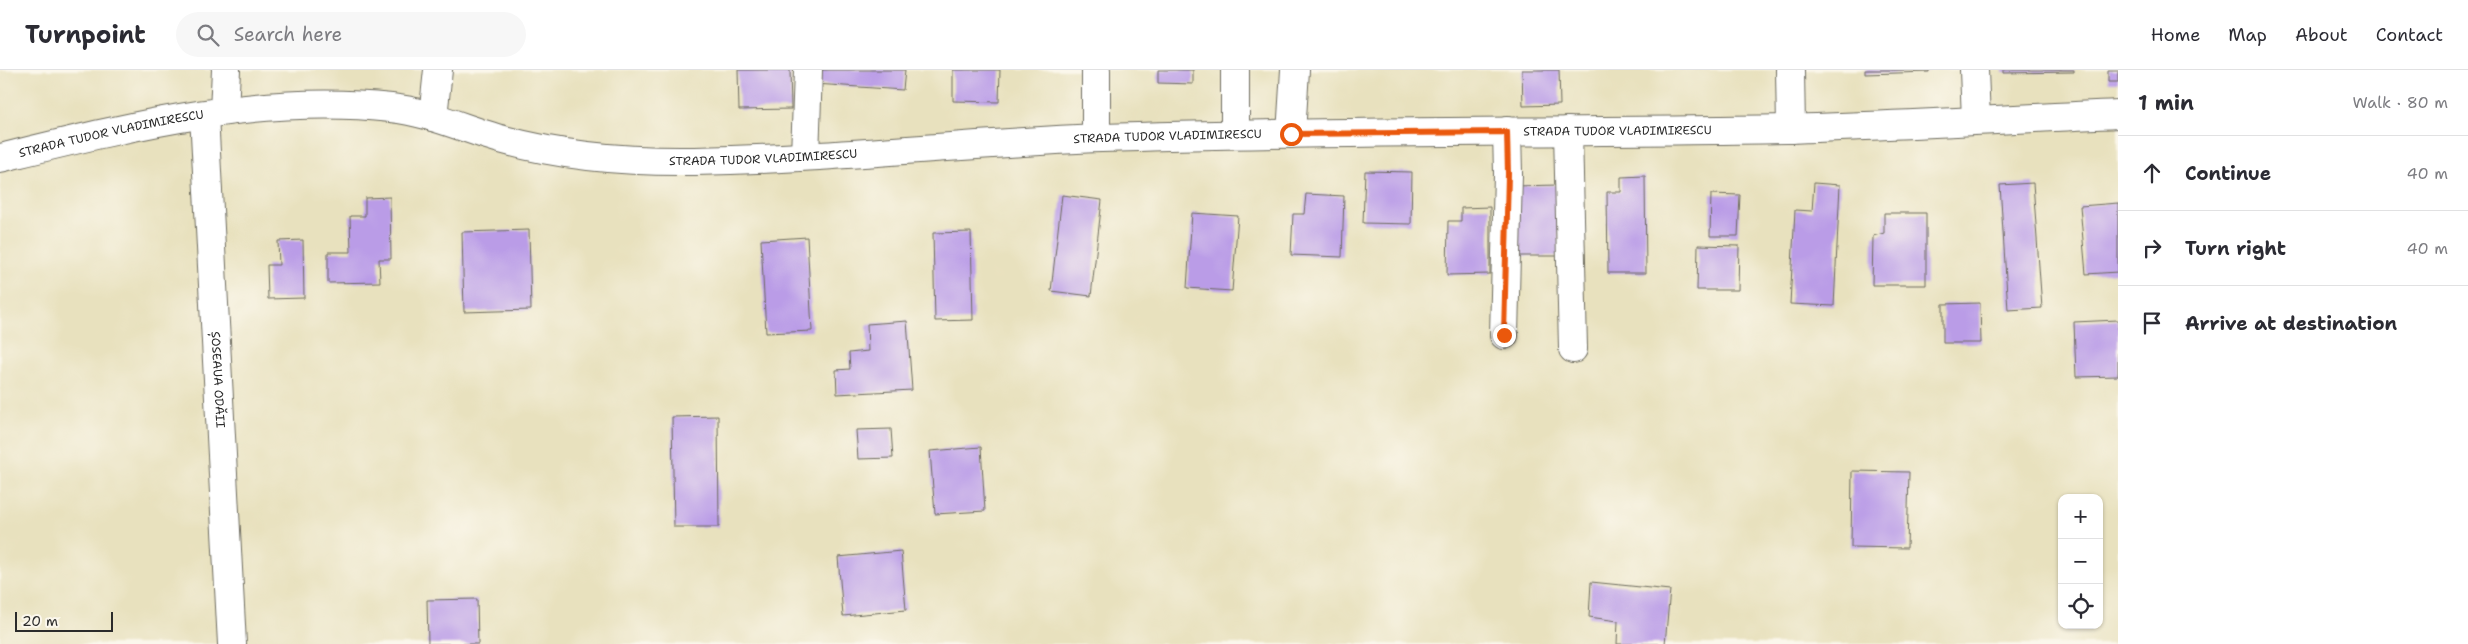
<!DOCTYPE html>
<html lang="en">
<head>
<meta charset="utf-8">
<style>
	body { margin:0; font-family:"Shantell Sans",sans-serif; background:#f7f7f7; color:#2b2b33 }
	.controls { position:absolute; right:15px; bottom:15px; display:grid; overflow:hidden; border-radius:10px; box-shadow:0 1px 4px #0004 }
	.controls button { width:45px; height:45px; display:grid; place-items:center; padding:0; border:0; border-bottom:1px solid #e1e1e2; background:#fff; color:#2b2b33; font:25px sans-serif }
	.scale { position:absolute; left:15px; bottom:12px; width:98px; box-sizing:border-box; padding-left:5px; border:2px solid #2b2b2b; border-top:0; font-size:14px; line-height:18px; white-space:nowrap; color:#2b2b2b; -webkit-text-stroke:4px #fbf7ec; paint-order:stroke }
	.stop { position:absolute; width:15px; height:15px; margin:-11px; border:4px solid #ea580c; border-radius:50%; background:#fff }
	.stop.end { background:#ea580c; border-color:#fff; box-shadow:0 1px 5px #0008 }
	.list { margin:0; padding:0; list-style:none }
	h2 { display:flex; justify-content:space-between; align-items:center; height:65px; margin:0; padding:0 20px; font-size:21px }
	h2 small { font-size:16px; font-weight:400; color:#7c7c81 }
	.list li { display:grid; grid-template-columns:32px 1fr auto; gap:15px; align-items:center; box-sizing:border-box; height:75px; padding:0 20px; border-top:1px solid #e1e1e2 }
	.list b { display:block; font-size:19px; white-space:nowrap }
	.list em { font-size:16px; font-style:normal; color:#7c7c81 }
	.icon { flex:none; width:28px; height:28px; fill:none; stroke:currentColor; stroke-width:2; stroke-linecap:round; stroke-linejoin:round }
	.map { position:relative; flex:none; width:2118px; height:574px; overflow:hidden }
	header { display:flex; align-items:center; gap:30px; box-sizing:border-box; height:70px; padding:0 25px; background:#fff; border-bottom:1px solid #e1e1e2 }
	header strong { font-size:24px }
	nav { display:flex; gap:28px; margin-inline-start:auto; font-size:18px }
	.search { width:350px; height:45px; background:#f7f7f7; display:flex; align-items:center; gap:12px; box-sizing:border-box; padding:0 18px; border-radius:28px; color:#7c7c81; font-size:19px }
	main { display:flex }
	aside { flex:1; background:#fff }
	.map>svg:first-child { display:block }
</style>
</head>
<body>
<header>
<strong>Turnpoint</strong>
<div class="search"><svg class="icon" aria-label="search" viewBox="0 0 24 24"><circle cx="10" cy="10" r="6"/><path d="M15 15l6 6"/></svg>Search here</div>
<nav><a>Home</a><a>Map</a><a>About</a><a>Contact</a></nav>
</header>
<main>
<div class="map">
<svg width="2118" height="574" viewBox="0 0 2118 574">
	<rect width="100%" height="100%" fill="#fbf7ec"/>
	<filter id="ink" filterUnits="userSpaceOnUse"><feTurbulence type="fractalNoise" baseFrequency=".02" numOctaves="2"/><feDisplacementMap in="SourceGraphic" scale="10" xChannelSelector="R" yChannelSelector="G"/><feConvolveMatrix kernelMatrix="1 2 1 2 8 2 1 2 1" color-interpolation-filters="sRGB"/></filter>
	<filter id="wash" filterUnits="userSpaceOnUse"><feTurbulence type="fractalNoise" baseFrequency=".0096" numOctaves="4" result="noise"/><feDisplacementMap in="SourceGraphic" scale="20" xChannelSelector="R" yChannelSelector="G"/><feGaussianBlur stdDeviation="1.12" result="paint"/><feColorMatrix in="noise" values="0 0 0 0 0 0 0 0 0 0 0 0 0 0 0 0 0 1.4 0 .05"/><feComposite in="paint" operator="in"/></filter>
	<g filter="url(#wash)">
		<rect width="100%" height="100%" fill="#e8e1be"/>
		<g id="blocks">
			<path fill="#ba9ce7" d="M738,0H790L791,39L739,40Z
				M816,0H905L903,20L815,14Z
				M953,0H1000L999,32L953,31Z
				M1158,0H1193V14L1158,13Z
				M1522,0H1559L1560,35L1523,36Z
				M1865,0H1929V2L1865,4Z
				M2003,0H2074V2L2003,3Z
				M2108,0H2118V12H2108Z
				M1365,101L1412,102L1411,154L1363,153Z
				M1645,106L1646,203H1608L1607,122H1621V107Z
				M1814,113L1840,115L1834,236L1790,234L1795,140L1812,141Z
				M2033,113L2042,238L2008,240L2000,115Z
				M1558,115L1559,186H1516L1515,116Z
				M1306,124L1344,126L1342,187L1291,185L1293,144H1304Z
				M1711,124L1740,125L1738,166H1710Z
				M1062,125L1102,130L1091,226L1051,221Z
				M390,127L391,189H379L380,212L328,213V182H351L350,146H365V128Z
				M2118,133V202L2086,204L2080,136Z
				M1490,137V204L1447,205L1448,151H1461V138Z
				M1192,143L1238,146L1232,221L1187,218Z
				M1884,143H1926V215H1872L1873,166L1884,163Z
				M529,160L531,240L464,242L462,162Z
				M971,162L973,250L935,251L933,163Z
				M807,167L812,261L766,263L761,170Z
				M303,170L304,228L268,229L267,195H279L278,171Z
				M1698,175L1739,176L1738,220H1697Z
				M1980,233L1981,273H1943V234Z
				M2118,250V306L2076,307L2074,252Z
				M907,251L912,320L837,324L836,300L850,299L849,283L868,281L867,254Z
				M718,346L719,457H674L672,347Z
				M891,359L893,388L858,389L856,360Z
				M981,377L985,441L935,444L930,381Z
				M1852,401L1909,402L1907,478L1851,477Z
				M901,481L906,540L843,546L838,487Z
				M1591,512L1670,520L1665,574H1617L1618,551L1589,547Z
				M477,529L478,574H428L427,530Z"/>
		</g>
	</g>
	<g filter="url(#ink)">
		<use href="#blocks" fill-opacity="0" stroke="#6d6b5e" stroke-width="1"/>
		<g fill="none" stroke-linecap="round" stroke-linejoin="round">
			<defs>
				<g id="street">
					<path d="M1096,0V68"/>
					<path d="M1790,0L1791,59"/>
					<path d="M1974,0L1976,50"/>
					<path d="M224,41L226,0"/>
					<path id="s1" d="M204,45L232,574"/>
					<path d="M433,47L438,0"/>
					<path d="M1568,61L1573,279"/>
					<path d="M1235,64V0"/>
					<path d="M1291,64L1295,0"/>
					<path d="M805,86L808,0"/>
					<path d="M1504,265L1508,104L1507,61"/>
				</g>
				<g id="secondary">
					<path id="s2" d="M0,88C127,57 259,23 391,38C430,42 466,60 504,70C566,87 630,92 695,91C830,89 966,73 1101,68C1329,60 1558,63 1786,59C1897,56 2008,49 2118,44"/>
				</g>
			</defs>
			<use href="#street" stroke="#6d6b5e" stroke-width="30"/>
			<use href="#secondary" stroke="#6d6b5e" stroke-width="30"/>
			<use href="#street" stroke="#fff" stroke-width="28"/>
			<use href="#secondary" stroke="#fff" stroke-width="28"/>
		</g>
	</g>
	<g fill="none" stroke-linecap="round" stroke-linejoin="round" filter="url(#ink)">
		<path stroke="#ea580c" stroke-width="6" d="M1291,64L1507,62L1508,104L1504,265"/>
	</g>
	<g text-anchor="middle" stroke-width="4" stroke-linejoin="round" paint-order="stroke">
		<g font-size="12" fill="#2b2b2b" stroke="#fbf7ec">
			<text dy="4" stroke="none"><textPath href="#s2" startOffset="1630">STRADA TUDOR VLADIMIRESCU</textPath></text>
			<text dy="4" stroke="none"><textPath href="#s2" startOffset="114">STRADA TUDOR VLADIMIRESCU</textPath></text>
			<text dy="4" stroke="none"><textPath href="#s2" startOffset="1180">STRADA TUDOR VLADIMIRESCU</textPath></text>
			<text dy="4" stroke="none"><textPath href="#s2" startOffset="775">STRADA TUDOR VLADIMIRESCU</textPath></text>
			<text dy="4" stroke="none"><textPath href="#s1" startOffset="265">ȘOSEAUA ODĂII</textPath></text>
		</g>
	</g>
</svg>
<div class="controls">
<button>+</button>
<button>−</button>
<button><svg class="icon" aria-label="locate" viewBox="0 0 24 24"><circle cx="12" cy="12" r="6"/><path d="M12 2v4M12 18v4M2 12h4M18 12h4"/></svg></button>
</div>
<div class="scale">20 m</div>
<div class="stop" style="left:1291px;top:64px"></div>
<div class="stop end" style="left:1504px;top:265px"></div>
</div>
<aside>
<h2>1 min<small>Walk · 80 m</small></h2>
<ul class="list">
<li><svg class="icon" aria-label="ahead" viewBox="0 0 24 24"><path d="M12 20V5M6 11l6-6 6 6"/></svg><div><b>Continue</b></div><em>40 m</em></li>
<li><svg class="icon" aria-label="right" viewBox="0 0 24 24"><path d="M7 20v-9h11M14 6l5 5-5 5"/></svg><div><b>Turn right</b></div><em>40 m</em></li>
<li><svg class="icon" aria-label="arrive" viewBox="0 0 24 24"><path d="M6 21V4h12l-3 4 3 4H6"/></svg><div><b>Arrive at destination</b></div></li>
</ul>
</aside>
</main>
</body>
</html>
